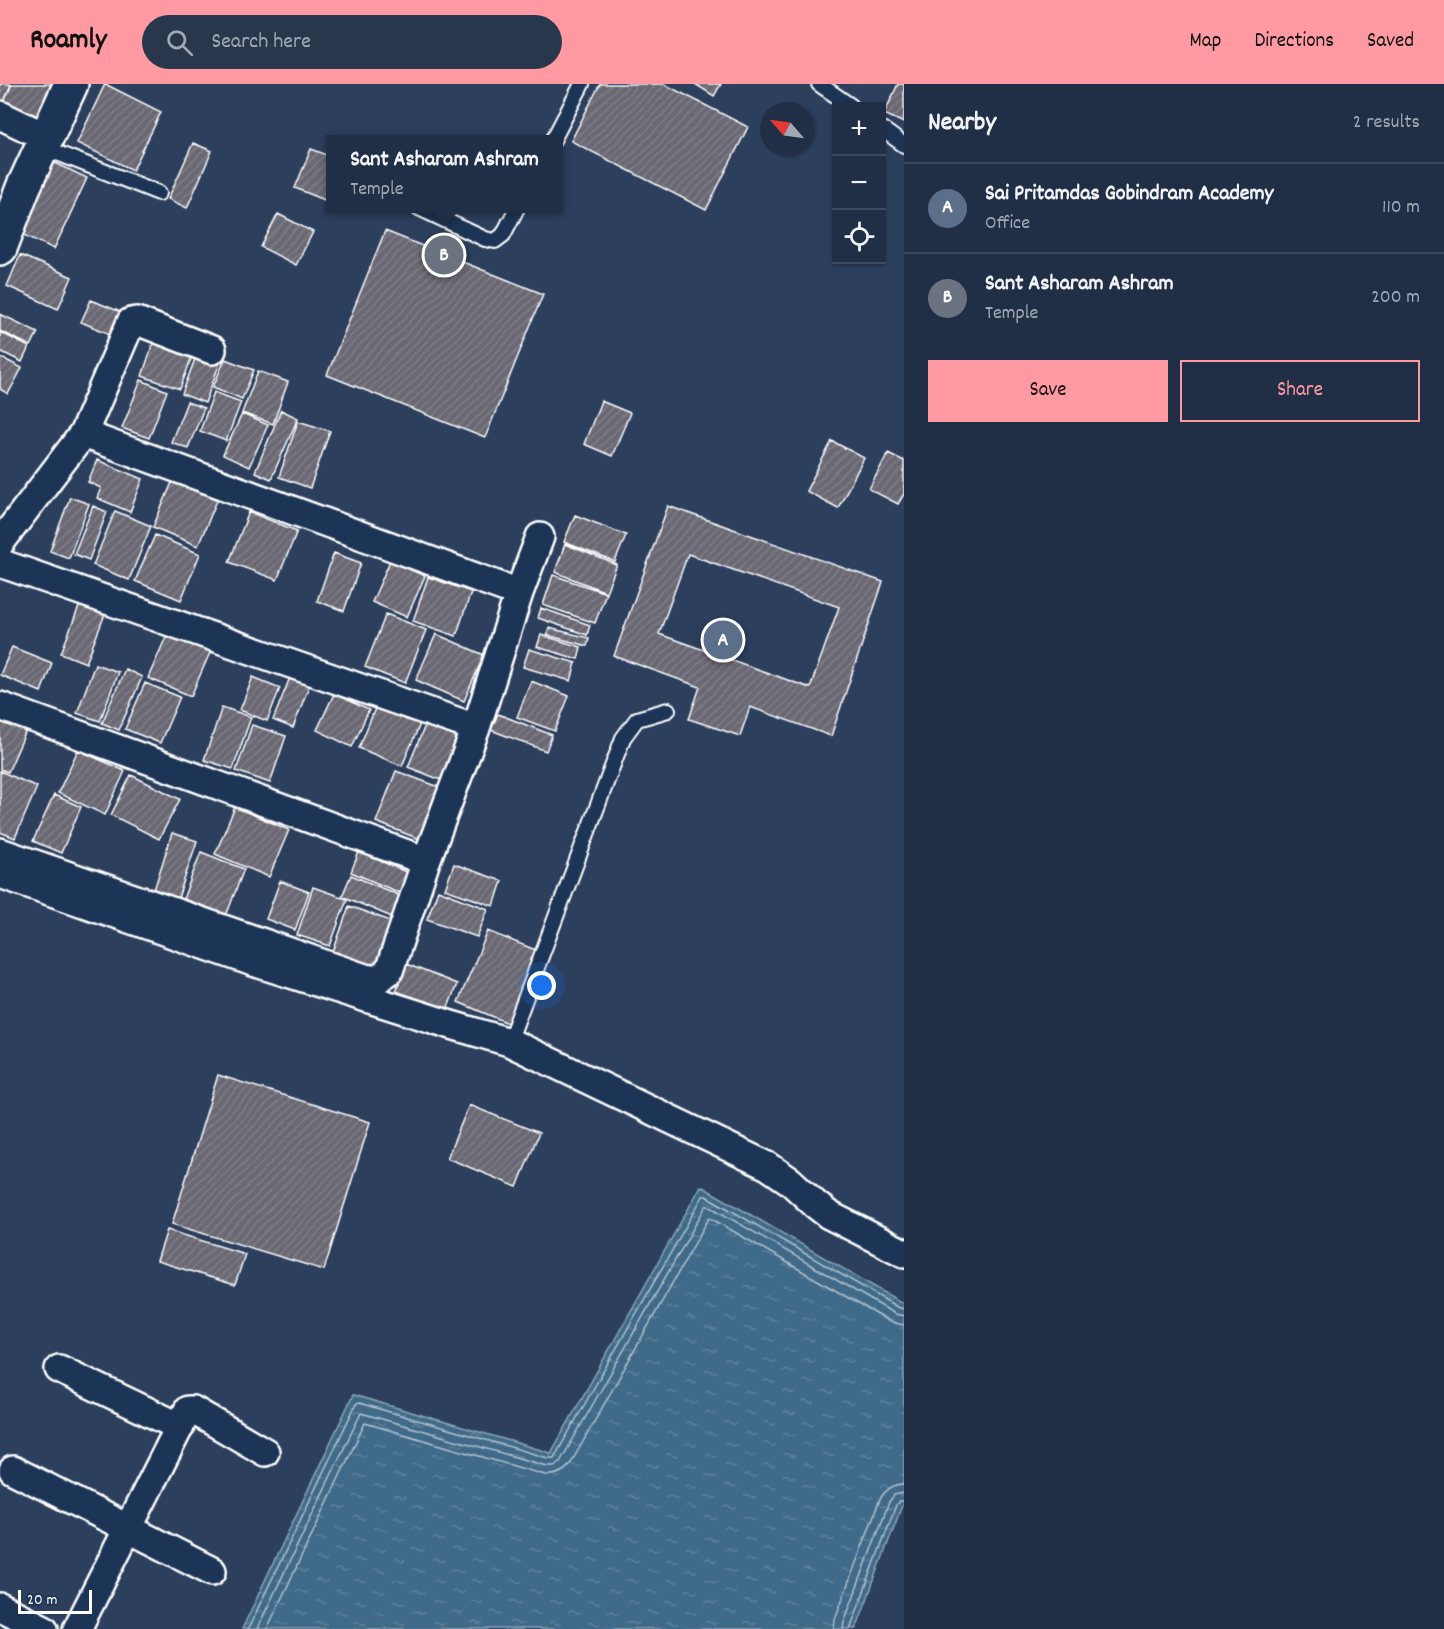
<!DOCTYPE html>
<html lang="en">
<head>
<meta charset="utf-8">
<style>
	body { margin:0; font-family:Dekko,sans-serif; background:#29374d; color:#f1f3f6 }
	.controls { position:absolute; right:18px; top:18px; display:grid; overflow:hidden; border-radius:0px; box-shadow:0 2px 4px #0004 }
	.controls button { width:54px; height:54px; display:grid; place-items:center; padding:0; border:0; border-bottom:2px solid #3e4a5f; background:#212f46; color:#f1f3f6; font:30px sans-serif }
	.compass { position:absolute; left:760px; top:18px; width:54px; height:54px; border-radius:50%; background:#212f46; box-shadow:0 2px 4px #0004; rotate:298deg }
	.scale { position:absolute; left:18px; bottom:15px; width:74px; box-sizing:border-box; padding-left:6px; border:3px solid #fff; border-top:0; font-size:16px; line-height:21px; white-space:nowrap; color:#fff; -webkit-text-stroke:4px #1d3557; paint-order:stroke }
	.you { position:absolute; left:542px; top:902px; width:21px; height:21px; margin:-15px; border:4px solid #fff; border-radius:50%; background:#1a73e8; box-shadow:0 0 0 9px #1a73e833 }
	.badge { display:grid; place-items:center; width:39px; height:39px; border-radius:50%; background:#ff9aa2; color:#fff; font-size:20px; font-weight:700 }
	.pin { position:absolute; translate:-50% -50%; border:3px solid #fff; box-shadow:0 2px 6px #0006 }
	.popup { position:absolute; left:326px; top:51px; width:237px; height:78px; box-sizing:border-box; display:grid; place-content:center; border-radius:0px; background:#212f46; filter:drop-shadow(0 2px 4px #0005); font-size:20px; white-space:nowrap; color:#a2a9b3 }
	.popup b { font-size:22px; color:#f1f3f6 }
	.popup::after { content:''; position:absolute; left:50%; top:100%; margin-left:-12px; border:12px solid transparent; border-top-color:#212f46 }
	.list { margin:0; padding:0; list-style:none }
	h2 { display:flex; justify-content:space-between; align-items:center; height:78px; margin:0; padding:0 24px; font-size:26px }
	h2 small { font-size:20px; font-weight:400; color:#a2a9b3 }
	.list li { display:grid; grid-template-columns:39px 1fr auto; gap:18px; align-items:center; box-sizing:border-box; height:90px; padding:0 24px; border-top:2px solid #3e4a5f }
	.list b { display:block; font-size:22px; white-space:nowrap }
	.list p { margin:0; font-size:20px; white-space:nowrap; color:#a2a9b3 }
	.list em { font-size:20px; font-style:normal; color:#a2a9b3 }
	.actions { display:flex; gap:12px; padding:18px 24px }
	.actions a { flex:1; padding:14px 0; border:2px solid #ff9aa2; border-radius:0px; text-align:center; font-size:21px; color:#ff9aa2 }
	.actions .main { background:#ff9aa2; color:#111 }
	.icon { flex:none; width:33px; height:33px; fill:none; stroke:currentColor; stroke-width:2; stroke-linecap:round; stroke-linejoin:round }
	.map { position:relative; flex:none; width:904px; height:1545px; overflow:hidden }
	header { display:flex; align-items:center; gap:36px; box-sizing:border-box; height:84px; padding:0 30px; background:#ff9aa2; color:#111 }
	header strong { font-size:28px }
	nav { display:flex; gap:33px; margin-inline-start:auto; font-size:21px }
	.search { width:420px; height:54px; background:#29374d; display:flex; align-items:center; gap:15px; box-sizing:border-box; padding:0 21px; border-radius:33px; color:#a2a9b3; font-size:22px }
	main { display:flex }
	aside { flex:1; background:#212f46 }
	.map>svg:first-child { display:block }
</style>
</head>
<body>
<header>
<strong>Roamly</strong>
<div class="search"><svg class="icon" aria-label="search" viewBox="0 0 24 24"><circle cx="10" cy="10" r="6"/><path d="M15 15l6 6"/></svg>Search here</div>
<nav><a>Map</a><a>Directions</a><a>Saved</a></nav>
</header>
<main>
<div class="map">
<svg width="904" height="1545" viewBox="0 0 904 1545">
	<defs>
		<pattern id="water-ripples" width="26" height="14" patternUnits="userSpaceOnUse" patternTransform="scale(1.5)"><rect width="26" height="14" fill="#416b89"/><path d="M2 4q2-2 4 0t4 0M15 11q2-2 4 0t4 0" fill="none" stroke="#5e819b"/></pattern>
		<pattern id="building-hatch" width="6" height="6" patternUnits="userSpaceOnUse" patternTransform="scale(1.5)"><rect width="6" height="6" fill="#6a6873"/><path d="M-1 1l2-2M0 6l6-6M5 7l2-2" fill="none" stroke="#807f88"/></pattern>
	</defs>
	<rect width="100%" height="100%" fill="#2c3f5d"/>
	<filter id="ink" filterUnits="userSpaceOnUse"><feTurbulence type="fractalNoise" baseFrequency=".0167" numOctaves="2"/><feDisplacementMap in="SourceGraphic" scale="12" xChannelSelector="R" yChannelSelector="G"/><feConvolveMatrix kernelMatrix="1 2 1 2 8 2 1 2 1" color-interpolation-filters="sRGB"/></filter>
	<g filter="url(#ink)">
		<path fill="url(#water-ripples)" stroke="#8da6b8" stroke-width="1.5" d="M701,1102L904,1220V1416L856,1545H242L353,1311L551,1369Z"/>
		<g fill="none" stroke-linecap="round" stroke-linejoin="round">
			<path stroke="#b3c4d0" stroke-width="1.5" d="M248,1545L356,1320L359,1319L548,1374H554L703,1112H706L899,1224L904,1225
				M257,1545L361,1329L547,1382H554L560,1378L706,1122H709L895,1230L904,1232
				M267,1545L365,1339L545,1391C556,1392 565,1388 571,1379L709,1134L712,1135L890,1238L904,1241
				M834,1545L835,1535L880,1415C886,1405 893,1400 904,1400
				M843,1545L844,1538L889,1418L894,1411L904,1409
				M850,1545L896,1421L899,1417H904"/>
		</g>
		<path fill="url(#building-hatch)" stroke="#fff" stroke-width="1.5" fill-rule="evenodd" d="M0,0H11L4,18L0,17Z
			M12,0H55L41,34L4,18Z
			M105,0L161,28L133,86L77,59Z
			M600,0H664L748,43L706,126L571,57Z
			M695,0H721L714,12Z
			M898,0H904V39L884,30Z
			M193,59L212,67L187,124L168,115Z
			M311,65L330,72V111L327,117L295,104Z
			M51,77L87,94L54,165L18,148Z
			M278,130L313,148L296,181L261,163Z
			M385,147L543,210L485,354L327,291Z
			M20,171L72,193L58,225L7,202Z
			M91,216L123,229L113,251L81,238Z
			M0,230L38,248L31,262L0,247Z
			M0,248L29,263L22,278L0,267Z
			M156,251L195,264L180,305L142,292Z
			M199,264L222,273L205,319L182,310Z
			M0,273L22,284L8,310L0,305Z
			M225,275L254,286L242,315L213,303Z
			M258,287L288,298L273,340L242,329Z
			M141,296L167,307L149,354L122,344Z
			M214,308L241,318L226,357L200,347Z
			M601,317L630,329L612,372L584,360Z
			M187,318L204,324L188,364L171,358Z
			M281,326L298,334L271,395L255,388Z
			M242,330L268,341L249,383L223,371Z
			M298,337L330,347L310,404L279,393Z
			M832,357L864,374L838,424L806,407Z
			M888,369L904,377V410L898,420L869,405Z
			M97,376L143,395L130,428L97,414L101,404L88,398Z
			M174,394L218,414L198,462L153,443Z
			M70,413L89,420L69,474L50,467Z
			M93,422L107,428L89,476L74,470Z
			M668,422L883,498L831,652L750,623L740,652L689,635L700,603L614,572ZM688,470L839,523L810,604L659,550Z
			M115,427L151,442L129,496L93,481Z
			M249,428L297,447L277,496L229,478Z
			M575,431L626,451L615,478L564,458Z
			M155,451L200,470L181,516L135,497Z
			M565,460L617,481L606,508L555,488Z
			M334,469L361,479L344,527L317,517Z
			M390,477L425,492L407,533L372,518Z
			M553,491L606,509L595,539L543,521Z
			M428,493L471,508L456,552L413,537Z
			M82,515L107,525L86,579L61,569Z
			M541,524L590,541L587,551L538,534Z
			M386,530L426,546L405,599L365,583Z
			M549,544L589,554L587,562L547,551Z
			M169,546L212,564L191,612L148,594Z
			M436,550L484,571L464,617L416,596Z
			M541,551L581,563L578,575L537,563Z
			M12,563L52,579L41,608L0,591Z
			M529,565L576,579L571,597L523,583Z
			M95,580L118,588L100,637L77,629Z
			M125,585L142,593L119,646L102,639Z
			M293,586L312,594L293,644L273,636Z
			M253,593L280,604L267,637L240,626Z
			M531,597L569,612L555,647L517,633Z
			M145,599L180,613L160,659L125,645Z
			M334,610L369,626L352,663L317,646Z
			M376,622L420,640L402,682L359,664Z
			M222,623L251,633L233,685L204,676Z
			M498,630L552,651L546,667L491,646Z
			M0,635L26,647L8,688L0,685Z
			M426,639L464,655L446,698L408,683Z
			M252,641L286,652L270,699L236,687Z
			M78,666L125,687L105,731L58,709Z
			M0,687L37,703L15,754L0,748Z
			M396,687L442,704L422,756L376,738Z
			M131,691L180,715L159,755L111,731Z
			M54,711L81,723L61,769L33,757Z
			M235,723L289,746L269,793L215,770Z
			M172,749L197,757L178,814L154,806Z
			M201,768L244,785L226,832L183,815Z
			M359,768L411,790L402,810L351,788Z
			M454,780L502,797L494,822L445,805Z
			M351,791L403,813L394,834L342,812Z
			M280,797L309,808L295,846L266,835Z
			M313,803L347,815L330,862L297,851Z
			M438,806L488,825L477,853L427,835Z
			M349,822L396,839L379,885L333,868Z
			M488,847L538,867L508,939L458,918Z
			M406,880L457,900L447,926L396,907Z
			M218,991L370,1038L324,1186L172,1140Z
			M469,1021L539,1049L517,1103L447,1074Z
			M167,1146L245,1170L235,1201L157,1177Z"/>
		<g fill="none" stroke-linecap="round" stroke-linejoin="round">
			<defs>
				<path id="service" d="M819,0L851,22
					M882,45L904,61
					M553,56L582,0
					M42,63L159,109
					M419,124L485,155L495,157L503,151L517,124
					M509,958L623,654L637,635L668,626"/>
				<path id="minor" d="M0,31L46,53
					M83,350L519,509
					M0,459L83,350L131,238L137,237L212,266
					M0,479L476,644
					M0,622L426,777
					M0,768L365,894L377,896L389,887L426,777L476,644L519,509L540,453
					M0,790L250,877L448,940L509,958L768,1082L790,1097L816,1121L829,1131L904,1169
					M59,1285L180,1343
					M13,1386L212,1487
					M0,1523L44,1545
					M77,1545L188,1326H193L198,1329L265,1368"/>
				<path id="tertiary" d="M0,164L23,104L71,0"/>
			</defs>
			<use href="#service" stroke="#fff" stroke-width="18"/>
			<use href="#minor" stroke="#fff" stroke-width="32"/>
			<use href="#tertiary" stroke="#fff" stroke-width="38"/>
			<use href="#service" stroke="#1d3557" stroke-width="14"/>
			<use href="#minor" stroke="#1d3557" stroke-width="27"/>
			<use href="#tertiary" stroke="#1d3557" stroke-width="33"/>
		</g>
	</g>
</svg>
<div class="controls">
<button>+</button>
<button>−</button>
<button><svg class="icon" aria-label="locate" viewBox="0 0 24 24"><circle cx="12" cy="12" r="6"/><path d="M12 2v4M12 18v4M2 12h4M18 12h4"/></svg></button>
</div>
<svg class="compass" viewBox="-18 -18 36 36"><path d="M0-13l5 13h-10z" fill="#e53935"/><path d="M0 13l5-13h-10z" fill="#a2a9b3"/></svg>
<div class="scale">20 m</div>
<div class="you"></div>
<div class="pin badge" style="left:723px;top:556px;background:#5c6f8a">A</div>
<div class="pin badge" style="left:444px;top:171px;background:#6b7280">B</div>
<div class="popup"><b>Sant Asharam Ashram</b>Temple</div>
</div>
<aside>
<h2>Nearby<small>2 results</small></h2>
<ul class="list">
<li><span class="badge" style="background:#5c6f8a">A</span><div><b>Sai Pritamdas Gobindram Academy</b><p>Office</p></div><em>110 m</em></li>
<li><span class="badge" style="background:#6b7280">B</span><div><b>Sant Asharam Ashram</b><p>Temple</p></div><em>200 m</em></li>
</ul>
<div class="actions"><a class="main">Save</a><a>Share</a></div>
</aside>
</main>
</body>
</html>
